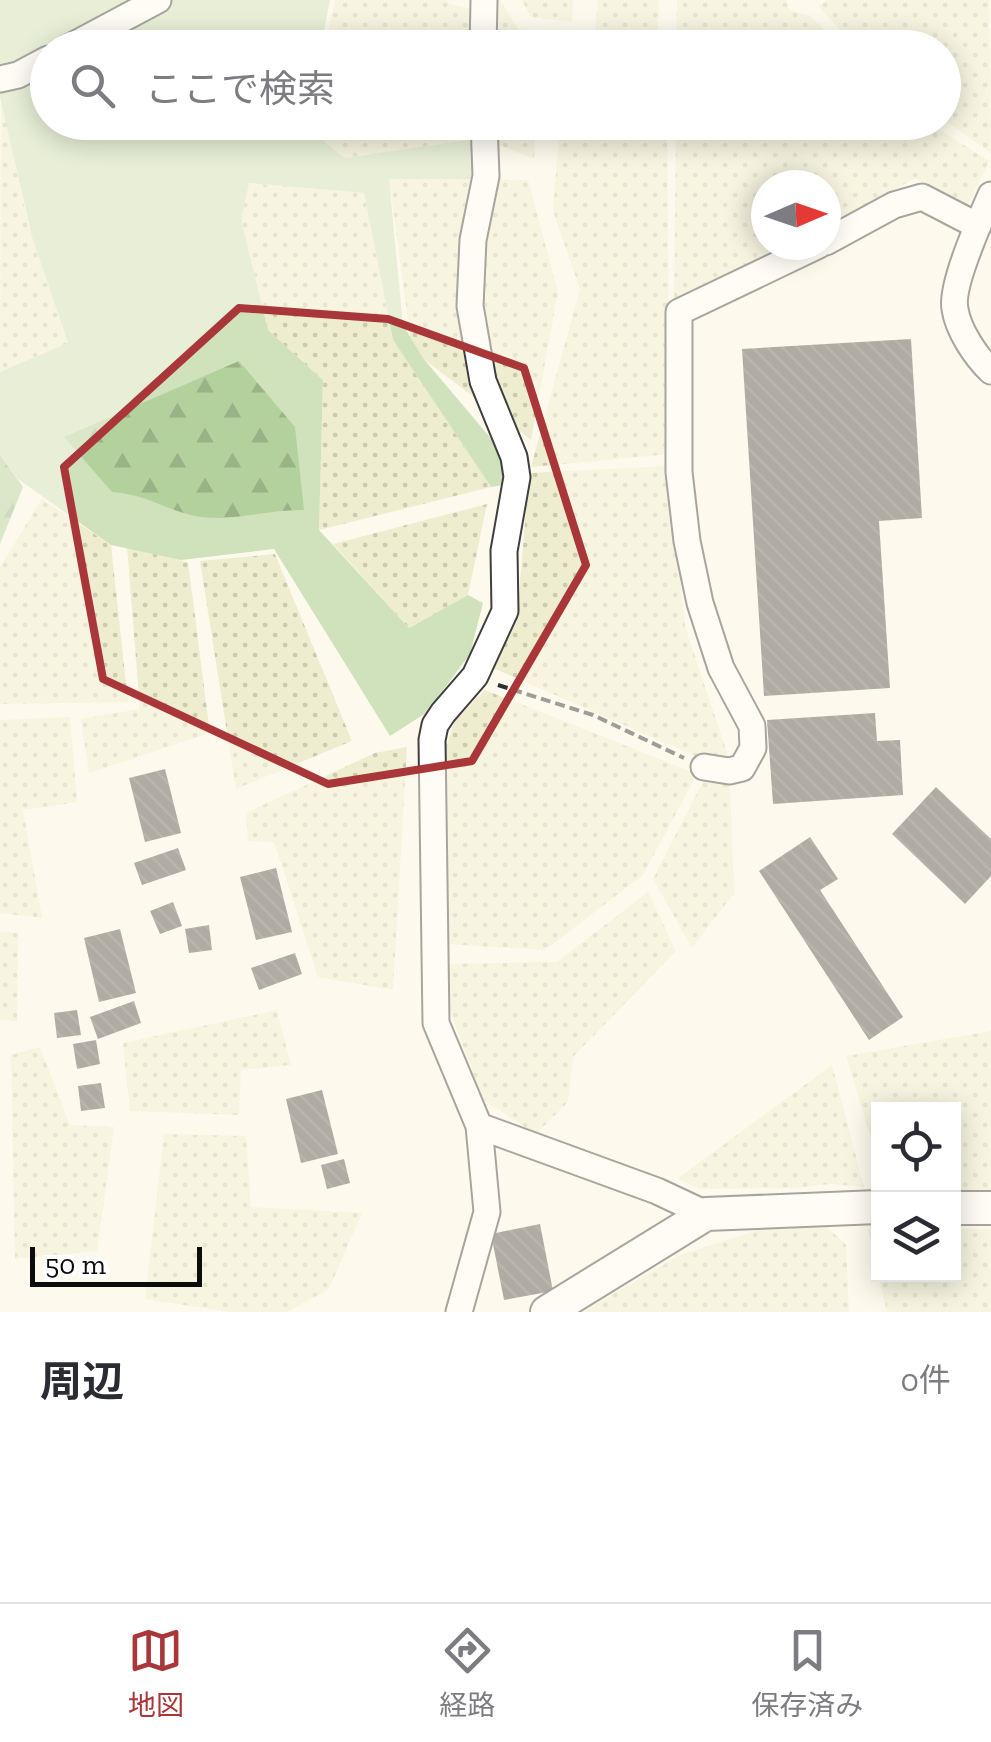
<!DOCTYPE html>
<html lang="ja">
<head>
<meta charset="utf-8">
<style>
	body { margin:0; font-family:"Zilla Slab","Noto Sans JP",serif; background:#f7f7f7; color:#2b2b33 }
	.controls { position:absolute; right:30px; bottom:30px; display:grid; overflow:hidden; border-radius:0px; box-shadow:0 5px 25px #0003 }
	.controls button { width:90px; height:90px; display:grid; place-items:center; padding:0; border:0; border-bottom:2px solid #e1e1e2; background:#fff; color:#2b2b33; font:50px sans-serif }
	.compass { position:absolute; left:751px; top:170px; width:90px; height:90px; border-radius:50%; background:#fff; box-shadow:0 5px 25px #0003; rotate:88deg }
	.scale { position:absolute; left:30px; bottom:25px; width:172px; box-sizing:border-box; padding-left:10px; border:5px solid #0c0c0c; border-top:0; font-size:28px; line-height:35px; white-space:nowrap; color:#0c0c0c; -webkit-text-stroke:8px #fff; paint-order:stroke }
	.list { margin:0; padding:0; list-style:none }
	h2 { display:flex; justify-content:space-between; align-items:center; height:130px; margin:0; padding:0 40px; font-size:42px }
	h2 small { font-size:32px; font-weight:400; color:#7c7c81 }
	.icon { flex:none; width:55px; height:55px; fill:none; stroke:currentColor; stroke-width:2; stroke-linecap:round; stroke-linejoin:round }
	.map { position:relative; flex:none; width:991px; height:1312px; overflow:hidden }
	.search { position:absolute; background:#fff; box-shadow:0 5px 25px #0003; left:30px; right:30px; top:30px; height:110px; display:flex; align-items:center; gap:25px; box-sizing:border-box; padding:0 35px; border-radius:55px; color:#7c7c81; font-size:38px }
	.sheet { height:290px; background:#fff }
	nav { display:flex; justify-content:space-around; align-items:center; box-sizing:border-box; height:140px; border-top:2px solid #e1e1e2; background:#fff; font-size:28px; color:#7c7c81 }
	nav a { display:grid; justify-items:center; gap:5px }
	nav .on { color:#a93639 }
	.map>svg:first-child { display:block }
</style>
</head>
<body>
<div class="map">
<svg width="991" height="1312" viewBox="0 0 991 1312">
	<defs>
		<pattern id="farmland-dots" width="8" height="8" patternUnits="userSpaceOnUse" patternTransform="scale(2.5)"><rect width="8" height="8" fill="#efedd0"/><path d="M2 2h.1M6 6h.1" fill="none" stroke="#cccab1" stroke-width="1.8" stroke-linecap="round"/></pattern>
		<pattern id="forest-firs" width="22" height="20" patternUnits="userSpaceOnUse" patternTransform="scale(2.5)"><rect width="22" height="20" fill="#b3d19d"/><path d="M5 1l3.5 6h-7zM16 11l3.5 6h-7z" fill="#99b286"/></pattern>
		<pattern id="building-back-hatch" width="6" height="6" patternUnits="userSpaceOnUse" patternTransform="scale(2.5)"><rect width="6" height="6" fill="#534e4a"/><path d="M-1 5l2 2M0 0l6 6M5-1l2 2" fill="none" stroke="#676360"/></pattern>
	</defs>
	<rect width="100%" height="100%" fill="#fdfaed"/>
	<path fill="url(#farmland-dots)" d="M335,0H447L449,4L473,9L483,0H500L518,29L570,35V47L324,48Z
		M522,0H573L572,22L531,17Z
		M598,0H659L657,47H594Z
		M677,0H785L791,11L809,15L842,47H676Z
		M828,0H989L991,153L944,120V48L856,47L818,6Z
		M1,97L28,224L68,344L0,372Z
		M306,122L536,123L534,159L482,138L345,158L305,126Z
		M560,123H667L670,454L531,467L580,289L553,211Z
		M676,123H929L989,161L966,209L916,178L826,225V185H766V245H787L674,305Z
		M389,178L528,180L558,292L531,440L422,358L411,343Z
		M248,183L364,193L393,340L491,487L319,530L323,380L268,330L241,219Z
		M670,466L685,626L728,756L702,759L493,668L518,607L529,473Z
		M42,499L111,545L128,702L0,704V567Z
		M487,504L468,595L409,628L333,544Z
		M127,547L188,562L210,733L89,773L81,719L140,709Z
		M275,554L352,741L236,789L200,561Z
		M485,690L697,774L643,875L545,950L446,944L443,757L455,720Z
		M70,717L77,802L23,810L42,918L0,913V720Z
		M407,747L393,990L318,977L274,842L248,841L246,813L375,753Z
		M708,772L730,781L734,893L692,948L653,879Z
		M648,892L676,951L573,1057L568,1102L536,1134L483,1100L450,1011L444,964L557,962Z
		M0,932L18,933L17,1021L0,1020Z
		M277,1010L291,1065L241,1070L239,1115L130,1111L123,1043Z
		M991,1031V1192L954,1190V1110H878V1161L846,1056Z
		M40,1047L70,1125L114,1127L97,1251L15,1259L11,1055Z
		M832,1065L864,1187L831,1184L793,1188L700,1189L677,1179Z
		M164,1134L246,1136L251,1207L362,1213L329,1289L287,1312H229L145,1299Z
		M824,1224L846,1245L849,1312H583L680,1255L758,1230Z
		M868,1229H878V1274H954V1229H991V1312H887Z"/>
	<path fill="#cfe2bb" d="M0,0H330L321,47L48,48V122L306,123L305,126L345,158L482,138L471,179H389L403,325L423,358L499,448L516,483L491,487L393,340L364,193L249,183L241,219L268,330L323,380L319,530L409,628L468,595L483,603L470,654L426,713L390,736L274,549L181,560L111,545L18,479L0,455V372L68,343L32,237L0,97Z"/>
	<path fill="url(#forest-firs)" d="M239,361L295,427L304,510C267,509 232,523 195,516C163,509 146,494 112,492L64,437Z
		M0,455L23,487L0,544Z"/>
	<path fill="url(#building-back-hatch)" d="M911,339L922,518L879,521L890,688L764,696L742,349Z
		M875,713L877,741L900,740L903,795L773,804L767,720Z
		M165,769L181,833L145,842L129,778Z
		M936,787L991,839V876L965,904L892,834Z
		M810,837L838,879L820,890L903,1017L869,1040L759,871Z
		M178,848L186,870L142,885L134,863Z
		M276,868L292,932L256,940L240,877Z
		M173,902L182,926L160,934L150,911Z
		M209,925L212,950L189,953L185,929Z
		M120,929L136,993L99,1002L84,938Z
		M295,953L302,974L259,990L251,968Z
		M134,1001L141,1023L98,1039L90,1017Z
		M77,1010L81,1035L57,1038L54,1013Z
		M96,1040L100,1064L77,1069L73,1044Z
		M101,1083L105,1108L81,1111L78,1086Z
		M322,1090L338,1154L301,1163L286,1099Z
		M344,1159L350,1183L327,1189L321,1165Z
		M540,1224L553,1291L504,1300L491,1234Z"/>
	<g fill="none" stroke-linecap="round" stroke-linejoin="round">
		<defs>
			<path id="minor" d="M68,48L158,0
				M483,48L484,0
				M0,79L18,75L48,59
				M991,195C981,218 950,286 955,309C958,330 976,357 991,371
				M826,242L894,205L922,197L978,226
				M704,767L729,771L742,768L753,748L752,726L721,668L700,603L687,541L679,472V312L819,245
				M479,1126L657,1191L706,1214
				M459,1312L487,1212L479,1126L436,1023L432,740L435,725L443,713L475,676L505,611L504,551L517,477L514,457L483,381L470,306L473,240L486,176L484,122"/>
			<path id="tertiary" d="M954,1208H991
				M547,1312L706,1214L878,1207"/>
		</defs>
		<use href="#minor" stroke="#3f3f3f" stroke-width="29"/>
		<use href="#tertiary" stroke="#3f3f3f" stroke-width="36"/>
		<path stroke="#2e2e2e" stroke-width="4" stroke-dasharray="10 5" stroke-linecap="butt" d="M498,685L593,715L684,758"/>
		<use href="#minor" stroke="#fff" stroke-width="25"/>
		<use href="#tertiary" stroke="#fff" stroke-width="32"/>
	</g>
	<path d="M0 0H991V1312H0ZM239,308L388,319L524,368L586,565L472,761L328,784L103,679L64,467Z" fill="#fdfaed" fill-opacity=".55" fill-rule="evenodd"/>
	<path fill="none" stroke="#a93639" stroke-width="8" stroke-linejoin="round" d="M239,308L388,319L524,368L586,565L472,761L328,784L103,679L64,467Z"/>
</svg>
<div class="controls">
<button><svg class="icon" aria-label="locate" viewBox="0 0 24 24"><circle cx="12" cy="12" r="6"/><path d="M12 2v4M12 18v4M2 12h4M18 12h4"/></svg></button>
<button><svg class="icon" aria-label="layers" viewBox="0 0 24 24"><path d="M12 4l9 5-9 5-9-5zM3 14l9 5 9-5"/></svg></button>
</div>
<svg class="compass" viewBox="-18 -18 36 36"><path d="M0-13l5 13h-10z" fill="#e53935"/><path d="M0 13l5-13h-10z" fill="#7c7c81"/></svg>
<div class="scale">50 m</div>
<div class="search"><svg class="icon" aria-label="search" viewBox="0 0 24 24"><circle cx="10" cy="10" r="6"/><path d="M15 15l6 6"/></svg>ここで検索</div>
</div>
<section class="sheet">
<h2>周辺<small>0件</small></h2>
<ul class="list">
</ul>
</section>
<nav>
<a class="on"><svg class="icon" aria-label="map" viewBox="0 0 24 24"><path d="M3 6l6-2 6 2 6-2v14l-6 2-6-2-6 2zM9 4v14M15 6v14"/></svg>地図</a>
<a><svg class="icon" aria-label="directions" viewBox="0 0 24 24"><path d="M12 3l9 9-9 9-9-9zM9 14v-3h6M13 9l2 2-2 2"/></svg>経路</a>
<a><svg class="icon" aria-label="saved" viewBox="0 0 24 24"><path d="M7 4h10v16l-5-4-5 4z"/></svg>保存済み</a>
</nav>
</body>
</html>
